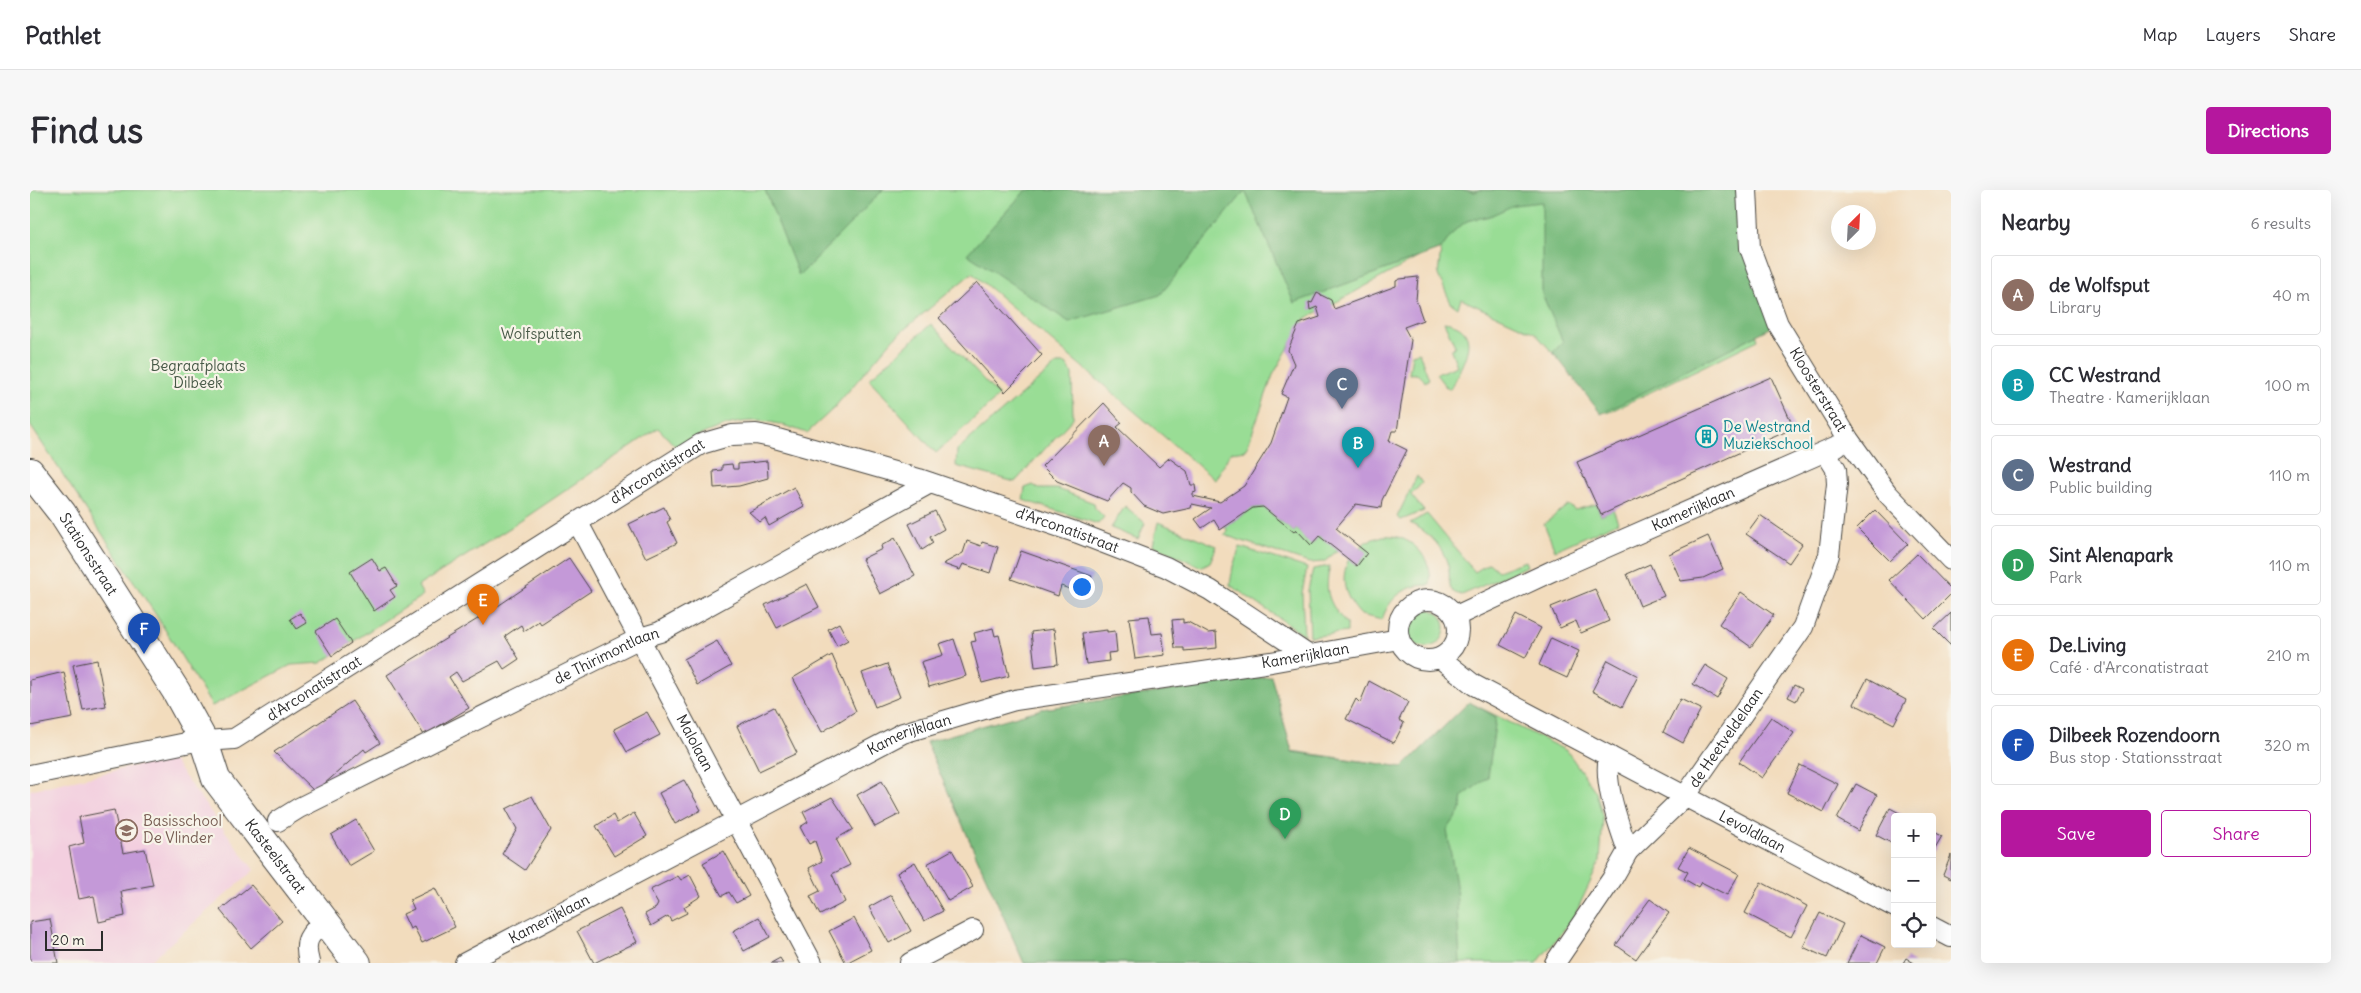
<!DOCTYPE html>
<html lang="en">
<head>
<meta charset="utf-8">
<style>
	body { margin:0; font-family:Delius,sans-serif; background:#f7f7f7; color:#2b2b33 }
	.controls { position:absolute; right:15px; bottom:15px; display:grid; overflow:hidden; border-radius:5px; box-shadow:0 5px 20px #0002 }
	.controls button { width:45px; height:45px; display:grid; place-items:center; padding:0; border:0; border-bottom:1px solid #e1e1e2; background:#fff; color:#2b2b33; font:25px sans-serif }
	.compass { position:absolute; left:1801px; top:15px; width:45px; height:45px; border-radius:50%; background:#fff; box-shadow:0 5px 20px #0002; rotate:24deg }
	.scale { position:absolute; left:15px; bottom:12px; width:58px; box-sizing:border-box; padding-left:5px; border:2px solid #2b2b2b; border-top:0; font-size:14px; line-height:18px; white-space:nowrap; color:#2b2b2b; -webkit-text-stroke:4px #f7f3e8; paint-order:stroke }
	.you { position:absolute; left:1051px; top:396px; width:18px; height:18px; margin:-12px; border:4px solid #fff; border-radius:50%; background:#1a73e8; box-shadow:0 0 0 8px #1a73e833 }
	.badge { display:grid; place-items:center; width:32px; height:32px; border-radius:50%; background:#b5179e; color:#fff; font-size:16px; font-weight:700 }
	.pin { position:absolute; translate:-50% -41px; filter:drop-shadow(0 1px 2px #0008) }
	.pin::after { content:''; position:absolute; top:26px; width:18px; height:15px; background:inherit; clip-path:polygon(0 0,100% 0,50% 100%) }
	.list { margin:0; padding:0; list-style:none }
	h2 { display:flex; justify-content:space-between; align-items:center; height:65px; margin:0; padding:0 20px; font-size:21px }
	h2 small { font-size:16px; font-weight:400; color:#7c7c81 }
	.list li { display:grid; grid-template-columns:32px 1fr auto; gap:15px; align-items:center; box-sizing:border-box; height:80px; margin:0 10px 10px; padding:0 10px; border:1px solid #e1e1e2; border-radius:5px }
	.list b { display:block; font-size:19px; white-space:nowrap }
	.list p { margin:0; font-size:16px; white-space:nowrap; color:#7c7c81 }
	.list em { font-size:16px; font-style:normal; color:#7c7c81 }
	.actions { display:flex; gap:10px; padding:15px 20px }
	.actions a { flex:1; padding:11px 0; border:1px solid #b5179e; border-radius:5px; text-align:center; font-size:18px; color:#b5179e }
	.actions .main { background:#b5179e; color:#fff }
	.icon { flex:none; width:28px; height:28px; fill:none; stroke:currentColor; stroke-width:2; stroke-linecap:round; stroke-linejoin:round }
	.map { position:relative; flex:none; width:1921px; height:773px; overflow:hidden; border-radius:5px }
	header { display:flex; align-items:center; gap:30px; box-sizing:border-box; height:70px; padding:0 25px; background:#fff; border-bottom:1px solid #e1e1e2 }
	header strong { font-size:24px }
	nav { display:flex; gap:28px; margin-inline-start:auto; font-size:18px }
	.intro { display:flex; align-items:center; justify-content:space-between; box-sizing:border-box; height:120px; padding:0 30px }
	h1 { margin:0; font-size:35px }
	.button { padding:12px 22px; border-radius:5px; background:#b5179e; color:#fff; font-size:18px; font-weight:700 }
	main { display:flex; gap:30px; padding:0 30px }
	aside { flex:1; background:#fff; border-radius:5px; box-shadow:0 5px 20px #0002 }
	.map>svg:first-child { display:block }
</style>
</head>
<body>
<header>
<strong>Pathlet</strong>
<nav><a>Map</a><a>Layers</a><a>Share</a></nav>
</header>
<div class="intro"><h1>Find us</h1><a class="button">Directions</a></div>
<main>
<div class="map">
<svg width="1921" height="773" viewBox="0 0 1921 773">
	<rect width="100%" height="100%" fill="#f7f3e8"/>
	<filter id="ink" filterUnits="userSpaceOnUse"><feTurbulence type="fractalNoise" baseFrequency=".02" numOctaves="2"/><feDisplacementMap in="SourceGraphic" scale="10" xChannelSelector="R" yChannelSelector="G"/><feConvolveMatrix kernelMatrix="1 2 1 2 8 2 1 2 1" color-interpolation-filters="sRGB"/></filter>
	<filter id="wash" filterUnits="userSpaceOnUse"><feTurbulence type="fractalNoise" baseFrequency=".0096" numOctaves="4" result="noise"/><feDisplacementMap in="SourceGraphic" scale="20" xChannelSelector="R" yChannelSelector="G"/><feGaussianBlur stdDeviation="1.12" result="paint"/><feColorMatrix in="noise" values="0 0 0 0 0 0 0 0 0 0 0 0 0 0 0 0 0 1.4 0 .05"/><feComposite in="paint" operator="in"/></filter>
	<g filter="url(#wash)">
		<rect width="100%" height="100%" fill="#f2dcbd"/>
		<path fill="#f3cfdf" d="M141,568L224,680L118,773H0V600Z"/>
		<path fill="#99dd95" stroke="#628460" d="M0,0H1700L1698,48L1728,150L1577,223L1505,143L1431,109L1428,118L1421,113L1408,85L1411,59L1391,66L1275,129L1243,185L1216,260L1201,262L1185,290L942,83L864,148L803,219L777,243C765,239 752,234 739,232C704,227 676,242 646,257L628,238L483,336L388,396L393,405L291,473L261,475L182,516L126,425L0,235Z
			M1414,132C1457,138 1431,177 1420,199L1415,196L1406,184L1427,176L1421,160L1425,156Z
			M901,134L969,206L906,263L839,189Z
			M1389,162L1399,189L1395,192C1392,185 1386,183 1379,184L1382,164Z
			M1027,174H1036L1042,183L1043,228L985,292L926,276L927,260Z
			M1387,286L1392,293L1381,305L1394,321L1371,330L1367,327Z
			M1003,295L1009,299H1028L1064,313L1065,318L1074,327L1068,334L993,310L995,298Z
			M1566,314L1571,325L1583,319L1588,332L1525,360L1514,334L1538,315L1545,320Z
			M1095,316L1115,333L1108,349L1081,338Z
			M1233,317L1264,342L1266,339L1281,355L1289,346L1308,360L1294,372L1279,373L1194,345L1198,341L1195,337L1223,318Z
			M1397,324L1445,382L1459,373L1468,381L1495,371L1497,376L1432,405L1425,403C1417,397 1420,389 1419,381C1416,359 1399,342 1380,333Z
			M1128,332L1187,356L1180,372L1171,377L1123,355Z
			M1353,346C1380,343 1404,368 1400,395C1377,394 1359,407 1352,430L1331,425C1315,408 1309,390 1319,369L1327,376L1337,363L1330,357L1337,351Z
			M1210,357L1277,378L1272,403L1274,445L1200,395L1203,376Z
			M1300,376C1293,404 1300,414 1317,435V442L1280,447L1278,400L1283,379Z
			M1377 438a19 19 0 1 1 38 0a19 19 0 1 1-38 0Z
			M1241,486L1262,561L1373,577L1439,512L1537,561L1566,602L1573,628L1570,671L1544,727L1507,773H994L896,552L1012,519Z"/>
		<path fill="#7abc7e" stroke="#527454" d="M735,0H853L769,86Z
			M996,0H1434L1446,2L1447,0H1717L1720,58L1748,134L1571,224L1523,162L1533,152L1512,104V12L1484,15L1460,26L1437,31L1425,40L1411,59L1264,113L1215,1L1130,105L1039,132L937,64Z
			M1241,486L1262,562L1373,577L1439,512L1466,527L1458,587L1433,606L1431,620L1417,640L1426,695L1430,773H994L896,552L1012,519Z"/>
		<g id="blocks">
			<path fill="#c499d8" d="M1388,87L1386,110L1393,130L1374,137L1381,150L1367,241H1362L1359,251L1377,260L1352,310L1351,318L1326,314L1306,338L1337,363L1327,376L1289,346L1281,355L1266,339L1264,342L1233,317L1223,318L1190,340L1184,330L1172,338L1165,329L1181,318L1162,314L1161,318L1133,324L1114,316L1101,302V298L1093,293L1077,311L1027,291L1012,276L1074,213L1092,233L1087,237L1129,277L1139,268L1157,281L1161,295H1165L1166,302L1163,303V306L1190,312L1214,296L1241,253L1257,207L1251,204L1264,174L1258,160L1269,134L1290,127L1287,117L1280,120L1279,112L1282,113L1287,103L1301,110L1304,119L1366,96V91L1370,89Z
				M947,92L1012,165L975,202L909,128Z
				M1741,187L1764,238L1571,325L1547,272Z
				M737,271L738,288L709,296L684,298L683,281L692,280V275L702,274L703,279H708V274Z
				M764,297L774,316L739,336L735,328L730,332L719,322Z
				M634,317L640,330L637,332L647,353L616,368L599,334Z
				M1845,320L1878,354L1860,371L1827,338Z
				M905,321L914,339L900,347L903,353L892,360L879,334Z
				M1730,325L1772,354L1759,373L1716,344Z
				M1678,346L1693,379L1673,388L1651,391L1639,364Z
				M865,348L885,386L850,404L832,369L852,359L851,356Z
				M937,351L951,356L952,352L968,357L960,383L933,374L930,380L913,374L933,363Z
				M991,361L1062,386L1058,397L1045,401L1031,396L1028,406L981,389Z
				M1887,364L1921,399V404L1896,429L1859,390Z
				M342,368L350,381L356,378L367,396L360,400L365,407L344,421L320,382Z
				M539,368L561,401L511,434L509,431L494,441L491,435L475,446L489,469L474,479L469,471L432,491L426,482L419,487L439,518L394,545L357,485L459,422Z
				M1620,374L1634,406L1610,416L1597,384Z
				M777,394L789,417L747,438L735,415Z
				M1565,399L1579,431L1551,443L1546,431L1530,438L1521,417Z
				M1711,402L1744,425L1721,457L1689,434Z
				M270,423L277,433L267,439L260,429Z
				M1921,423V456L1904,439Z
				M1486,425L1511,438L1495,468L1470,455Z
				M1119,426L1122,444L1132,443L1135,465L1105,469L1099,428Z
				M305,429L321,453L302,466L286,441Z
				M1153,429V433L1158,432L1178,443L1186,442L1187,458L1154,461V458H1145L1142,430Z
				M809,433L818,450L807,456L798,439Z
				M963,438L965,446L969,445L979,486L952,493L941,452L946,451L944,443Z
				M1024,439L1028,474L1005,477L1001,442Z
				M1077,440V442L1085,441L1087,462L1078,463L1079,471L1056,474L1052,443Z
				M1521,448L1549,461L1537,488L1509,475Z
				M924,449L936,486L899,497L891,472L913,465L909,454Z
				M687,451L701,476L667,495L654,469Z
				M802,465L826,521L792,542L763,488Z
				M67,470L76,516L53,520L43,475Z
				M1578,470L1608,486L1592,517L1562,501Z
				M857,474L870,507L845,517L832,483Z
				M1675,475L1698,489L1687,509L1663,494Z
				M34,482L43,528L0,536V490Z
				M1837,489L1876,510L1864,534L1824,514Z
				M1339,491L1378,512L1369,530L1374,533L1364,553L1316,529L1326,509L1330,513Z
				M1764,495L1772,499L1766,511L1758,507Z
				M1650,509L1671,519L1653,553L1633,542Z
				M322,511L350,553L336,562L334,559L285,602L244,562Z
				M744,517L767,563L729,581L707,536Z
				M617,522L630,545L597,562L584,539Z
				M1741,527L1764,543L1732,588L1709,572Z
				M1770,575L1808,594L1794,622L1757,603Z
				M654,590L671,620L645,634L629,603Z
				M852,591L870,624L845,637L827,605Z
				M1826,594L1847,605L1828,641L1807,629Z
				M502,606L521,640L495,680L472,664L487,639L476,619Z
				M802,607L823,639L806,649L820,675L802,684L815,712L790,725L780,706L790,701L779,678L792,671L785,651L779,654L770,637L778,632L773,622Z
				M1860,618L1877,627H1865V655L1846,645Z
				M84,620L93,663L115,659L123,695L91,701L95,726L69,732L64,706L49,709L39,657L54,653L49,627Z
				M604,623L617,646L584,666L566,636L583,625L587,633Z
				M326,630L344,661L319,676L301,645Z
				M1902,641L1912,646L1902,663Z
				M1659,658L1709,684L1697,705L1671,692L1668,697L1654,689L1658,682L1648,677Z
				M922,660L943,697L918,711L897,674Z
				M694,661L719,706L706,713L699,702L692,706L673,673Z
				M1921,665V689L1913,685Z
				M885,672L913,721L894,731L867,683Z
				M660,685L671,706L654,717L657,723L641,731L638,726L621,736L615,724L626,718L628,714L620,700L648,686L651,690Z
				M1731,692L1777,716L1761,747L1715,723Z
				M221,695L252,731L221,758L190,720Z
				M405,698L425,737L392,753L384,737L380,739L373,724L384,719L380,710Z
				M861,705L881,741L859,753L839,717Z
				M1620,709L1639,723L1606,769L1586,755Z
				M590,719L607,752L564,773L547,741Z
				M1790,723L1813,734L1797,768L1773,757Z
				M729,727L740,747L714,761L703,741Z
				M824,728L841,760L816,773L799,741Z
				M20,729L28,773H0V732Z
				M1831,745L1855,757L1847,773H1817Z
				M750,768L753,773H741Z
				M1876,768L1884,773H1873Z"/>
		</g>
	</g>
	<g filter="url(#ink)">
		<use href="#blocks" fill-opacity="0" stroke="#494641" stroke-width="1"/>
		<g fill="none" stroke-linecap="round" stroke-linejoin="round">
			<defs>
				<g id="street">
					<path id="s1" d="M1717,0L1720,58L1748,134L1819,250L1857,303L1921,370"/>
					<path id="s2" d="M548,333L782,773"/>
					<circle cx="1398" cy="440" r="30"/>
					<path id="s3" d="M1426,426L1522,381L1807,256"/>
					<path id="s4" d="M1410,468L1444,495L1865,717"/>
					<path d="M1579,566C1573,593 1589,635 1598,661"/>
					<path id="s5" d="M0,585L161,552L204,549L671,254L702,245L726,244L741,247L889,289L1048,343L1136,377L1180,400L1278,465"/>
					<path id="s6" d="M248,631L269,618L610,448L630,442L900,293"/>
					<path d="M1902,737L1921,747"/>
					<path d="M279,772C273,750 279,745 295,731"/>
					<path id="s7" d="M435,773L873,543L985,510L1241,472L1369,449"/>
					<path d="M880,773L943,740"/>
					<path id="s8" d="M1525,773L1582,689L1598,661L1656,605L1773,437L1799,365L1807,294L1806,279L1796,263"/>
				</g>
				<g id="secondary">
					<path id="s9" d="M0,282L32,323L146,501L174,552L186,589L327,773"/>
				</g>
			</defs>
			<use href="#street" stroke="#494641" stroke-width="22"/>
			<use href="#secondary" stroke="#494641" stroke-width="30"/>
			<use href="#street" stroke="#fff" stroke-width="20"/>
			<use href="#secondary" stroke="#fff" stroke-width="28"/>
		</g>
	</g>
	<defs>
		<symbol id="building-ring" viewBox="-11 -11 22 22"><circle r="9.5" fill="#f7f3e8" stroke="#0f9aa8" stroke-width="1.5"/><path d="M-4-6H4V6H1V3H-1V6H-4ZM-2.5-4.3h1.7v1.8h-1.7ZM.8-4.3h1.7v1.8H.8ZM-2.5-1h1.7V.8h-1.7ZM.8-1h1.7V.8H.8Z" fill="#0f9aa8"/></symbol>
		<symbol id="school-ring" viewBox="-11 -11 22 22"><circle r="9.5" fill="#f7f3e8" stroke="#8d6e63" stroke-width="1.5"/><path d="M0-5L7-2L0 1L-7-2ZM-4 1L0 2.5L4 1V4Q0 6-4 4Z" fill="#8d6e63"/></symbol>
	</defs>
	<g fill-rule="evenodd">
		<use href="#building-ring" x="1664" y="234" width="25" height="25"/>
		<use href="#school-ring" x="84" y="628" width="25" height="25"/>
	</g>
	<g text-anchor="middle" stroke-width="4.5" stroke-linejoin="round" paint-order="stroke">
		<g font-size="15" fill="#465846" stroke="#f7f3e8">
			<text x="511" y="149">Wolfsputten</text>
			<text x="168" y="181">Begraafplaats<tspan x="168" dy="17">Dilbeek</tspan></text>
		</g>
		<g font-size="15" fill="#2b2b2b" stroke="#f7f3e8">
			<text dy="5" stroke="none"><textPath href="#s1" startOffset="216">Kloosterstraat</textPath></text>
			<text dy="5" stroke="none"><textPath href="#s5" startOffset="708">d'Arconatistraat</textPath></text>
			<text dy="5" stroke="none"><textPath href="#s3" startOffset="260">Kamerijklaan</textPath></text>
			<text dy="5" stroke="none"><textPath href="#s5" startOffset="1142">d'Arconatistraat</textPath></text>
			<text dy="5" stroke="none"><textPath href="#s9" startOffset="101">Stationsstraat</textPath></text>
			<text dy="5" stroke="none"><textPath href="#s6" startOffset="368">de Thirimontlaan</textPath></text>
			<text dy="5" stroke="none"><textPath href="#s7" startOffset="905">Kamerijklaan</textPath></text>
			<text dy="5" stroke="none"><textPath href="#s5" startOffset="302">d'Arconatistraat</textPath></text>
			<text dy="5" stroke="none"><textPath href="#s7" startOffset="500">Kamerijklaan</textPath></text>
			<text dy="5" stroke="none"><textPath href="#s8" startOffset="284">de Heetveldelaan</textPath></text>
			<text dy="5" stroke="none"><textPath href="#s2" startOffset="249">Malolaan</textPath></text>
			<text dy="5" stroke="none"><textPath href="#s4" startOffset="358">Levoldlaan</textPath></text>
			<text dy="5" stroke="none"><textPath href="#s9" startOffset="458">Kasteelstraat</textPath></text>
			<text dy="5" stroke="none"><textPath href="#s7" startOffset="95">Kamerijklaan</textPath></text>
		</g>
		<g font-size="15" fill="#0d838f" stroke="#f7f3e8" text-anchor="start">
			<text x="1693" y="242">De Westrand<tspan x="1693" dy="17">Muziekschool</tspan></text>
		</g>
		<g font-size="15" fill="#785e54" stroke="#f7f3e8" text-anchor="start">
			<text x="113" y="636">Basisschool<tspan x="113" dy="17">De Vlinder</tspan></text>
		</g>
	</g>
</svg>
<div class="controls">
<button>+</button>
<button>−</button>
<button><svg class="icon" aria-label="locate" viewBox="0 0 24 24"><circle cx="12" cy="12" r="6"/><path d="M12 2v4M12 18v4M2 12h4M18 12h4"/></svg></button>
</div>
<svg class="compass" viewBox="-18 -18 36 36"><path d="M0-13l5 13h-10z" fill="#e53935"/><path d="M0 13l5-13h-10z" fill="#7c7c81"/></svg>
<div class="scale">20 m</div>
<div class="you"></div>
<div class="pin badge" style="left:1074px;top:276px;background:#8d6e63">A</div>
<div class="pin badge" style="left:1328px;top:278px;background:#0f9aa8">B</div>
<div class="pin badge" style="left:1312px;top:219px;background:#5c6f8a">C</div>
<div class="pin badge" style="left:1255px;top:649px;background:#2e9e5b">D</div>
<div class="pin badge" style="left:453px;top:435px;background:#e8710a">E</div>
<div class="pin badge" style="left:114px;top:464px;background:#1a4fb4">F</div>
</div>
<aside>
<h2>Nearby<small>6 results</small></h2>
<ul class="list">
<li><span class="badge" style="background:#8d6e63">A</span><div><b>de Wolfsput</b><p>Library</p></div><em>40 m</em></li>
<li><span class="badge" style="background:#0f9aa8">B</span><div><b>CC Westrand</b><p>Theatre · Kamerijklaan</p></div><em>100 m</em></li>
<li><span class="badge" style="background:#5c6f8a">C</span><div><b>Westrand</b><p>Public building</p></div><em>110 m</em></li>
<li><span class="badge" style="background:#2e9e5b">D</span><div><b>Sint Alenapark</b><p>Park</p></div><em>110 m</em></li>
<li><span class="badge" style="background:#e8710a">E</span><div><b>De.Living</b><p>Café · d'Arconatistraat</p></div><em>210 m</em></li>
<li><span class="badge" style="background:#1a4fb4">F</span><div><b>Dilbeek Rozendoorn</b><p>Bus stop · Stationsstraat</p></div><em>320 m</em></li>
</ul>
<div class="actions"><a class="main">Save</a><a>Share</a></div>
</aside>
</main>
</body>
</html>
